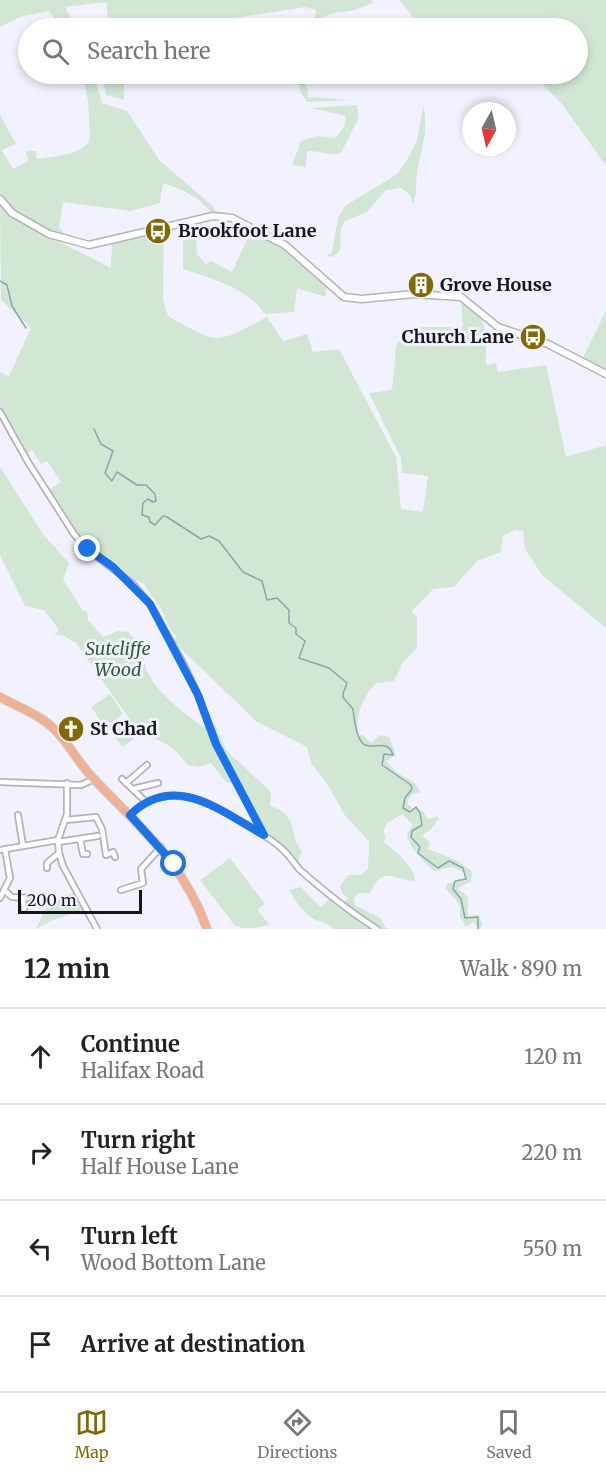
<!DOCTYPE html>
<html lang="en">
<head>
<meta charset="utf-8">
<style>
	body { margin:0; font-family:Merriweather,serif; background:#f2f2f2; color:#222 }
	.compass { position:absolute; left:462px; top:102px; width:54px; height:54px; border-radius:50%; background:#fff; box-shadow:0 3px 9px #0003; rotate:188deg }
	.scale { position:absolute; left:18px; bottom:15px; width:124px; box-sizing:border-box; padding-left:6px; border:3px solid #16161a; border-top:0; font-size:16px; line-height:21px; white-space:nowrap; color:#16161a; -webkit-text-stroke:4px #f2f2fe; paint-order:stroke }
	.stop { position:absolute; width:18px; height:18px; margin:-14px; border:4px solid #1a73e8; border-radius:50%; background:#fff }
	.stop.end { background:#1a73e8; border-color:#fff; box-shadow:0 2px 6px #0008 }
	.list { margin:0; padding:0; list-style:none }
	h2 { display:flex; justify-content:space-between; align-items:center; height:78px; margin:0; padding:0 24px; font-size:26px }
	h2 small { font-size:20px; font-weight:400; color:#767676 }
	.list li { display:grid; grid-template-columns:39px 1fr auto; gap:18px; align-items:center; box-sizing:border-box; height:96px; padding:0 24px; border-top:2px solid #e0e0e0 }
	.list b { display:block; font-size:22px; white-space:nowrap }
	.list p { margin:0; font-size:20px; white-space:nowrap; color:#767676 }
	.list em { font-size:20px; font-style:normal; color:#767676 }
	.icon { flex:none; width:33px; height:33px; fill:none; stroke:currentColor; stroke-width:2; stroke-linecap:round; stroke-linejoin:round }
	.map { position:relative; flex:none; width:606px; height:929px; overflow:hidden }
	.search { position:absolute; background:#fff; box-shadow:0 3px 9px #0003; left:18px; right:18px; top:18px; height:66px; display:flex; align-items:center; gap:15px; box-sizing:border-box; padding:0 21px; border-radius:33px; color:#767676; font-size:22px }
	.sheet { height:462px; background:#fff }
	nav { display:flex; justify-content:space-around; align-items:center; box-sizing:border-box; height:84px; border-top:2px solid #e0e0e0; background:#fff; font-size:16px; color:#767676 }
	nav a { display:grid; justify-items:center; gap:3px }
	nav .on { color:#826800 }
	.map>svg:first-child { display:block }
</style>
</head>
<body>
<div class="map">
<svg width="606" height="929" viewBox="0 0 606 929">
	<rect width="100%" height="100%" fill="#f2f2fe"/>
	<path fill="#d1e7d4" d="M0,0H372L373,3C365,5 357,10 349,11C333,14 324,11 317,28H312L316,10L305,7L221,20V28H94L108,22L106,2L65,7L76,28H61L49,11L20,17L0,27Z
		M399,0H606V166L562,104L532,74H578V28H422Z
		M82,74H94L102,103L127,111L160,161L214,207L215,212L211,213C200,197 181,189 163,183L160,203L130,211L63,202L59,228L68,238C49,231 6,214 0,193C0,179 0,133 0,115L16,144L2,150L13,169L28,161L26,151H36L37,159C54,156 82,156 90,139L88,101Z
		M102,74H124V100L106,95Z
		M296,74H305L308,97L353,100L307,102L302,95Z
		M357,105L359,117L341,153C332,157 320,150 307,151L306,167L292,165L301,141L318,136L336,138L345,125L346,116L311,108Z
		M423,106C429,127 422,147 418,167C415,181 418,191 413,204L410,195L401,188L386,190L367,212L345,221L341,228L340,251L332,257L326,256L332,252L338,218L345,206L397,174L406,162L417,141Z
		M0,203L9,215L23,223L111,268L112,244L164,231L163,299L168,316C220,345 214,345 267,317L283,341L307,334L313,352L339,349L396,457L401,509L423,512L428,476L402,473L401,458L369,393L392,390L396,346L410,327H463L461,301C491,317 485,335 486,365L496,363L498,372L546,365L566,457L606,445V628L542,575L525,549L523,531L515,530L503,536L501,552L477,561L454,587L433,589L412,611L417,618V648L403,662L394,681L376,683C364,695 353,719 359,735H363L371,743L380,735L389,737L396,755L386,761L396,772L415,783L420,792L411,795L407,803L412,808L423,811L428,819L437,816L439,819L429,831L422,835L430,842L428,849L456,860L472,871L471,882L457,888L468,897V916L479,915L482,924L480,929L473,922L466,927L460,917V905L446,889V884L466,878L465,873L452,867L435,871C424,863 409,848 407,834L413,825L402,814L387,823L383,833L386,837L384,842C395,851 415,867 415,881C393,880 383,864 370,893H358L354,899L355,905L380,918L387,929H334C327,923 324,923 316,920C303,914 296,902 289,890L301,887L321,908L333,894L345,902L348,898L342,893L340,886L348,875H360L368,869L369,842L344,814L328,785L311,763L307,747L257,722L174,642L177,636L171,631L161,609L143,583L129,577L92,550L79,537L49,490L61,482L47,461L41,464L32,450L26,454L14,428L0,408V372L9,376L31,328L1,300Z
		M195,224L197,254L206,264L211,261L232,272L252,229L296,256L297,265V257L327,285L325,297L297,288L294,312L265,314C246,287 212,279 183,269V227Z
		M606,311V372L583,357Z
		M0,467L43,534L69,563L63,579L83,611H87L88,620L103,637L118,631L128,632L143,649C142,685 178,707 203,727L215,725L227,751L271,792L270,805C274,808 280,809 283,812C296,822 291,839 302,851L297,864L257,820L253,821L233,784L226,782L211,763L198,767L188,765C176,749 160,737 142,736L133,724L140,735L122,747L110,729L128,717L76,643L62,635H54L59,630L44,610L25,606L0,555Z
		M110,694L123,714L105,727L91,707Z
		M230,858L265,904L257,910L269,924C260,929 243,929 235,926L200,880Z
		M74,893L82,910L53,920L36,929L49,901Z"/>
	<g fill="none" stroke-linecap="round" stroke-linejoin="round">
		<path stroke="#86a8aa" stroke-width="1.5" d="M0,281L7,285L12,306L26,328
			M94,429L101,444L113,451L105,473L112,481L117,472L137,485H146L155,494L156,501L153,502L148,499L143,503L142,515L149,517L150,522L155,525L163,516L167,517L201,539L209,536L219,541L243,572L262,581L267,600L277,598L289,610V623L296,628V634L305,641L299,658L329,668L347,683C340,701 342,695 353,709C354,717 356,741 365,745C376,749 388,739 393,755L384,754L382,765L411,785L412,789L405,798L403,808L410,812L416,807L420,813L422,825L412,831L411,837L420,847L418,853L438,868L449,861L463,868L466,879L455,881L453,889L461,899L465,918L478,917V929"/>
		<defs>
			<path id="minor" d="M0,412L28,462L74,534L88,550L133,584L150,604L184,665L198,695L216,744L264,835
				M122,779L147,803
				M0,782L81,785L94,779
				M67,783V814L58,840L59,853L63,866L97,929
				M126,783L147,765
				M133,789L158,783
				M18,815L23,846
				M130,815C169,777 210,803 248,826C260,833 272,839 282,849C289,855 294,863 300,870C324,891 350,912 377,929
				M66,820L96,817L102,829L106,855L113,852L115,857
				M80,839L83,854H87
				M58,842L98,836
				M0,850L58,840
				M47,868V863L59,853
				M121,890L143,883L141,869L161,847
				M5,891L12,897L28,898
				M0,898L10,878L5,849
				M23,898L24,909"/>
			<path id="tertiary" d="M0,199L12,213L49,234L89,245L213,216L232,218L285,245L344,297L362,299L414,294L461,297L498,327L548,344L606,374"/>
			<path id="primary" d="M0,697C18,707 41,715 55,730C69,744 78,762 92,777C139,827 183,861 207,929"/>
		</defs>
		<use href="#minor" stroke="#b2b3be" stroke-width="8"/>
		<use href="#tertiary" stroke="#b2b3be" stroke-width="9"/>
		<use href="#primary" stroke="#d0d0d1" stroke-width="10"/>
		<use href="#minor" stroke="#fff" stroke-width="4.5"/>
		<use href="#tertiary" stroke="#fff" stroke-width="6"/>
		<use href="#primary" stroke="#f0b092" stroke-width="8"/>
	</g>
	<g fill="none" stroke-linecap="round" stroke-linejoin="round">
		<path stroke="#1a73e8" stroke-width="8" d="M88,549L113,567L150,604L198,695L216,744L264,835C222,812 175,771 130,815L174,864"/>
	</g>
	<defs>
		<symbol id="bus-disc" viewBox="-11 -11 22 22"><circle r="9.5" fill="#826800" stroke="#f2f2fe"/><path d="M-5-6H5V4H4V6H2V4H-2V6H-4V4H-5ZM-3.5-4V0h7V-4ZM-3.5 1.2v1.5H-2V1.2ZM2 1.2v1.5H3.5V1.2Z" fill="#fff"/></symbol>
		<symbol id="building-disc" viewBox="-11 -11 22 22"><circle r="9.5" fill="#826800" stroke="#f2f2fe"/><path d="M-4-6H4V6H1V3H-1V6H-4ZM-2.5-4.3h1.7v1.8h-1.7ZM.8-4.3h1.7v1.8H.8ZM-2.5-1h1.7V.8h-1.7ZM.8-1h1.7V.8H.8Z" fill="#fff"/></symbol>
		<symbol id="church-disc" viewBox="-11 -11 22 22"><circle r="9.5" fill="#826800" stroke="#f2f2fe"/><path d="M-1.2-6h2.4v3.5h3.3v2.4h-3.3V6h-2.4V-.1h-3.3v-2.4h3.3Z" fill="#fff"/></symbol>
	</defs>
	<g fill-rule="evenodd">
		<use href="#bus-disc" x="143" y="216" width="30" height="30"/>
		<use href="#building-disc" x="406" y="270" width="30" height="30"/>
		<use href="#bus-disc" x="518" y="322" width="30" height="30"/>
		<use href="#church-disc" x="56" y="714" width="30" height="30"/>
	</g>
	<g text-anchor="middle" stroke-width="6" stroke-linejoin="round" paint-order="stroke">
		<g font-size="18" font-weight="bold" fill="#16161a" stroke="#f2f2fe" text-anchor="start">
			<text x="178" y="237">Brookfoot Lane</text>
			<text x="440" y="291">Grove House</text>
			<text x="514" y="343" text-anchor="end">Church Lane</text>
			<text x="90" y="735">St Chad</text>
		</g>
		<g font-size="18" font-style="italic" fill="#2d5c38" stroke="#f2f2fe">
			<text x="118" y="655">Sutcliffe<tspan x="118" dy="21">Wood</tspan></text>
		</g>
	</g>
</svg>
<svg class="compass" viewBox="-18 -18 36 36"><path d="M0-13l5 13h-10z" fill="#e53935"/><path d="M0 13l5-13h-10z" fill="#767676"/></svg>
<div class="scale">200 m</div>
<div class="stop" style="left:174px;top:864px"></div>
<div class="stop end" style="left:88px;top:549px"></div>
<div class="search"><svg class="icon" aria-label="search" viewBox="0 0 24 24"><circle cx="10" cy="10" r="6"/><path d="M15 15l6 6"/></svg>Search here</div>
</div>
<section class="sheet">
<h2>12 min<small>Walk · 890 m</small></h2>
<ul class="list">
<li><svg class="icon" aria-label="ahead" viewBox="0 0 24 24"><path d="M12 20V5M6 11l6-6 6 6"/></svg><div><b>Continue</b><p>Halifax Road</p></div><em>120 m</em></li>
<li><svg class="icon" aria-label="right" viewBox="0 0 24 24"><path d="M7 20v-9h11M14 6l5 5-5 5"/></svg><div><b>Turn right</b><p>Half House Lane</p></div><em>220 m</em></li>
<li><svg class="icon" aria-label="left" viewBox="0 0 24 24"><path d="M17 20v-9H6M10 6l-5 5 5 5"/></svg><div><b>Turn left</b><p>Wood Bottom Lane</p></div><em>550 m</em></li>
<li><svg class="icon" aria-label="arrive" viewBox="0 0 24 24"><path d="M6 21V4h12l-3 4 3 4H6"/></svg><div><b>Arrive at destination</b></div></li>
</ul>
</section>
<nav>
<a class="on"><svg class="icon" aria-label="map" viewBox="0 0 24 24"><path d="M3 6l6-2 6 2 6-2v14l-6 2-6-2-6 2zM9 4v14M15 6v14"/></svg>Map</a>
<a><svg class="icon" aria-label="directions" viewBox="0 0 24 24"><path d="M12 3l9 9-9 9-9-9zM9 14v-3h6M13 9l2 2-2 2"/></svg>Directions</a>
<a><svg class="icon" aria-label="saved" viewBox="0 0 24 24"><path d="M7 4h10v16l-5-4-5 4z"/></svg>Saved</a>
</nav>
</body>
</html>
